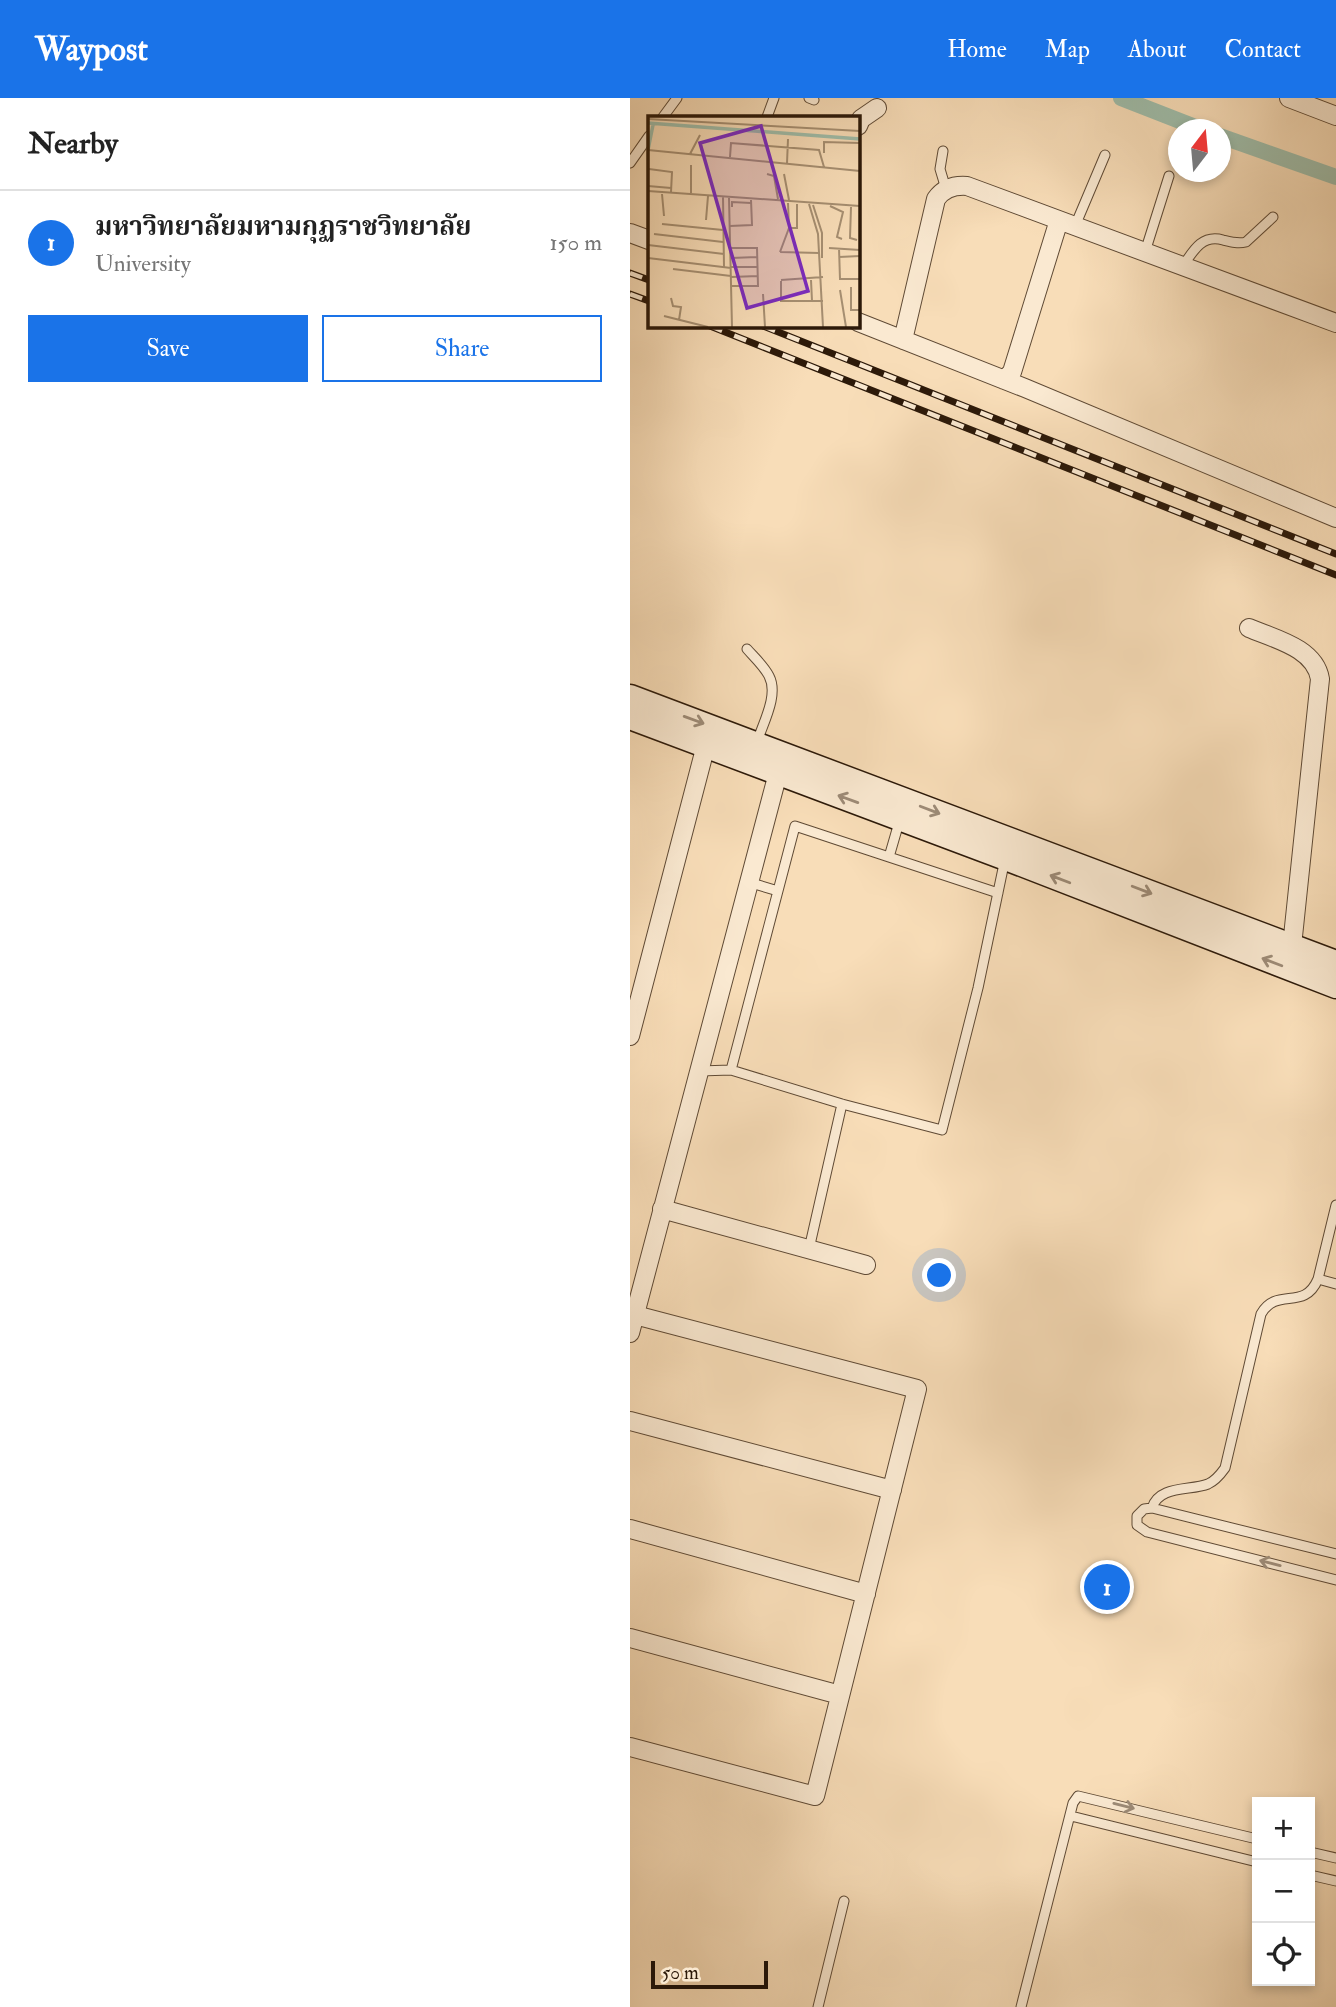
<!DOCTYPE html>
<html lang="en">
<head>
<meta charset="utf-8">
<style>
	body { margin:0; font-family:"IM FELL Double Pica","Noto Serif Thai",serif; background:#f6f6f6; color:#222 }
	.controls { position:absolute; right:21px; bottom:21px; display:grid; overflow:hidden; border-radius:0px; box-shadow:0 4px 10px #0003 }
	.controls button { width:63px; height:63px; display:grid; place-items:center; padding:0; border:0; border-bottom:2px solid #e0e0e0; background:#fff; color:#222; font:35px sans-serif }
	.compass { position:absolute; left:538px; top:21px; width:63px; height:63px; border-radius:50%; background:#fff; box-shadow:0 4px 10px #0003; rotate:16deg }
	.scale { position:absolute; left:21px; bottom:18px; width:117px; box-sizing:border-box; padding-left:7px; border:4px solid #2c1909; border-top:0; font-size:19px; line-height:24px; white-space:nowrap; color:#2c1909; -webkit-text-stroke:5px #fae9d1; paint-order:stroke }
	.you { position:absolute; left:310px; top:1178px; width:24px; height:24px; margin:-18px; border:5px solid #fff; border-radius:50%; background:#1a73e8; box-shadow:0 0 0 10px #1a73e833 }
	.badge { display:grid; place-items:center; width:46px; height:46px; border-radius:50%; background:#1a73e8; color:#fff; font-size:23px; font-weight:700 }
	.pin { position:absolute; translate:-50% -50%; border:4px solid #fff; box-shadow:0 2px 7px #0006 }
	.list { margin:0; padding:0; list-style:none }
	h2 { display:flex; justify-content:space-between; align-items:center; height:91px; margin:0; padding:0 28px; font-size:30px }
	h2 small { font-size:23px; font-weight:400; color:#767676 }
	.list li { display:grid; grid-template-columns:46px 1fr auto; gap:21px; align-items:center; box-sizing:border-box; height:105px; padding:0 28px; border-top:2px solid #e0e0e0 }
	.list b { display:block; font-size:26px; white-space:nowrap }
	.list p { margin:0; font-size:23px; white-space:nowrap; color:#767676 }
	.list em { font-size:23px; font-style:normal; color:#767676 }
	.actions { display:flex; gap:14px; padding:21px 28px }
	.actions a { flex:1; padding:16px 0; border:2px solid #1a73e8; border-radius:0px; text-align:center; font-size:24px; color:#1a73e8 }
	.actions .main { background:#1a73e8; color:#fff }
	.icon { flex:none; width:38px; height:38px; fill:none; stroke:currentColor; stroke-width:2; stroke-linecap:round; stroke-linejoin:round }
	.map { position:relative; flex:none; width:706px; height:1909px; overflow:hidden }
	header { display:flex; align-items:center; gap:42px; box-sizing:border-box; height:98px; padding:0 35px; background:#1a73e8; color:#fff }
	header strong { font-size:33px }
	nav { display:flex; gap:38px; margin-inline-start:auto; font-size:24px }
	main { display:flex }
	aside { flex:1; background:#fff }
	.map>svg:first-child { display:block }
</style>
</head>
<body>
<header>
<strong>Waypost</strong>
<nav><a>Home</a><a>Map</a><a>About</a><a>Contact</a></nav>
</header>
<main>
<aside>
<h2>Nearby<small></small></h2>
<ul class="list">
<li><span class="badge">1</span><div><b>มหาวิทยาลัยมหามกุฏราชวิทยาลัย</b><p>University</p></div><em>150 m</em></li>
</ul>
<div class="actions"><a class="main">Save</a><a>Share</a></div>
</aside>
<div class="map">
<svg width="706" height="1909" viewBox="0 0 706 1909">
	<rect width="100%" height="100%" fill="#f8ddb8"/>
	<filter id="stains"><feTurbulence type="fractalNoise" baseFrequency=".00286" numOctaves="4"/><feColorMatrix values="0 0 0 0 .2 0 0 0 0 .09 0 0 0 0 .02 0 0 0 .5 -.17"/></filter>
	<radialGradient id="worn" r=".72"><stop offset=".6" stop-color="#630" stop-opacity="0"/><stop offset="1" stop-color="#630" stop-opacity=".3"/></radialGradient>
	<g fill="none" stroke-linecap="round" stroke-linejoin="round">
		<path stroke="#9fbdaa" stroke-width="16" d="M491,0L573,32
			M590,38L706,79"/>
		<defs>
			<path id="lane" d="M179,0L184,2
				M33,19L47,0
				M137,19L144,0
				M313,53L310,71L316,91
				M0,65L19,38
				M445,128L475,57
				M515,154L539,78
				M553,168C563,153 572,136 593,142C601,144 608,146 616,144L643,119
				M117,551C124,559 134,568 139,578C149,597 133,625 127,644
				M259,759L270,721
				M118,784L148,793
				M101,972L165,728L368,795
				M69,973L101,972L212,1006L312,1032L348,890L375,761
				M706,1107L688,1181L706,1186
				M179,1151L212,1006
				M522,1410C529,1387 560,1393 578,1386C585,1383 590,1377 595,1370L631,1216C647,1188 674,1214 688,1181
				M706,1456L522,1410L514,1411L507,1418V1427L517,1434L706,1482
				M441,1718L627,1764
				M680,1754L706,1760
				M680,1777L706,1783
				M188,1909L214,1803
				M391,1909L443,1705L448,1698L627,1741"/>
			<path id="street" d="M659,0L706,18
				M228,28L231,21L247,10
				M0,135L19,142
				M228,224L395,290L706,420
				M273,242L306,101C313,91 324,87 337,88L706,225
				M374,282L382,274L429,122
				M619,530C645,541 685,550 690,581L662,848
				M0,938L76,647
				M32,1111L236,1167
				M0,1235L148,675
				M0,1323L262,1392
				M0,1431L236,1496
				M0,1540L210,1597
				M0,1649L185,1698L287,1291L5,1217"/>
			<path id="secondary" d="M0,599L706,865
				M0,619L376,760L706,888"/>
		</defs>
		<use href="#lane" stroke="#5f4a35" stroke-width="11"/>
		<use href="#street" stroke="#5f4a35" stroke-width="20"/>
		<use href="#secondary" stroke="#2c1909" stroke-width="27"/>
		<use href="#lane" stroke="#fae9d1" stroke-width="9"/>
		<use href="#street" stroke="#fae9d1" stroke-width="18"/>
		<use href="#secondary" stroke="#fae9d1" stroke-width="24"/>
		<defs>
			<path id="rail" d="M0,175L19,182
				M0,196L19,203
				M80,228L706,477
				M133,228L706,456"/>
		</defs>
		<use href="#rail" stroke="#2c1909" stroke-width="7"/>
		<use href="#rail" stroke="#fae9d1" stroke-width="4.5" stroke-dasharray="13" stroke-linecap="butt"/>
	</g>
	<defs><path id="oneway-shaft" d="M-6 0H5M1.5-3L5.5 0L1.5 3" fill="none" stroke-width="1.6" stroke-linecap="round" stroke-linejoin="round" transform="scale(1.75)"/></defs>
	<g stroke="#9d8b77">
		<use href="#oneway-shaft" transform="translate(64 622) rotate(20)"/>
		<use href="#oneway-shaft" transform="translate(218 701) rotate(-160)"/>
		<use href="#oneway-shaft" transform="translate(300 712) rotate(21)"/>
		<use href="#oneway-shaft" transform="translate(430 781) rotate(-159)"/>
		<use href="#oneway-shaft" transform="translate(512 792) rotate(21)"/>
		<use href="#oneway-shaft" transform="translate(642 864) rotate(-159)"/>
		<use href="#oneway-shaft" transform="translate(640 1465) rotate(-166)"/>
		<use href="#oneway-shaft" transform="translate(494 1708) rotate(14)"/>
	</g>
	<g transform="translate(18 18)">
		<rect width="212" height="212" fill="#f8ddb8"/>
		<path fill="none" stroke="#9fbdaa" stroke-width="3.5" d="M0,7L212,23M0,34L5,9"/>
		<path fill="none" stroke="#a68f72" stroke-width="2" d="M0,3L212,15M0,34L212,55M176,37V26L212,27M42,38L52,19M82,41L83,27L171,34L176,51M139,47L140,23M43,49V77M1,53L24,56L23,76M119,58L126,60L130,83M136,58L141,84M0,70L23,72M0,75L212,90M14,78L16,100M75,81L76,151M81,82L84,211M140,87L141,112H149V88M161,88L170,118L175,211M165,89L174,117V142M182,90L195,96L189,121L194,123M84,91V86L103,87M203,91L202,122L209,124M58,104L60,80M14,108L75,114M82,110L104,109L103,84M6,118L75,126M0,129L76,138M83,132H109L110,170H83M181,132L212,134M191,132L192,163H212M132,136L171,137M132,136L141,112M191,141L212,140M0,142L83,152M83,142L109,141M83,151H109M25,153L83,160M83,161L110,160M133,164L175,161M163,164L164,185M133,165V185H175M203,171V194H212M192,174L198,211M115,178L117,211M23,182L25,190L33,191L31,204M16,200L60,211"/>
		<path fill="#7b2cbf" fill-opacity="0.15" stroke="#7b2cbf" stroke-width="3.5" d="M113,10L160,175L99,192L52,27Z"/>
		<rect width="212" height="212" fill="none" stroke="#2c1909" stroke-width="3.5"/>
	</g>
	<rect width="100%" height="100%" filter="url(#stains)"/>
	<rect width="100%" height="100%" fill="url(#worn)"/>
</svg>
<div class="controls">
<button>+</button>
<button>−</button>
<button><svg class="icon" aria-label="locate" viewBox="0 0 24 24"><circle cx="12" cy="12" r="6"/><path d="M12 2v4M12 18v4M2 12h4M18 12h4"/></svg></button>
</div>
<svg class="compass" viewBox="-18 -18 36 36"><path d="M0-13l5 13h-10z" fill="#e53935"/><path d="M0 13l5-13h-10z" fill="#767676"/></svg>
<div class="scale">50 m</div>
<div class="you"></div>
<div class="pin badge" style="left:477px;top:1489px">1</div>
</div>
</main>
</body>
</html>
